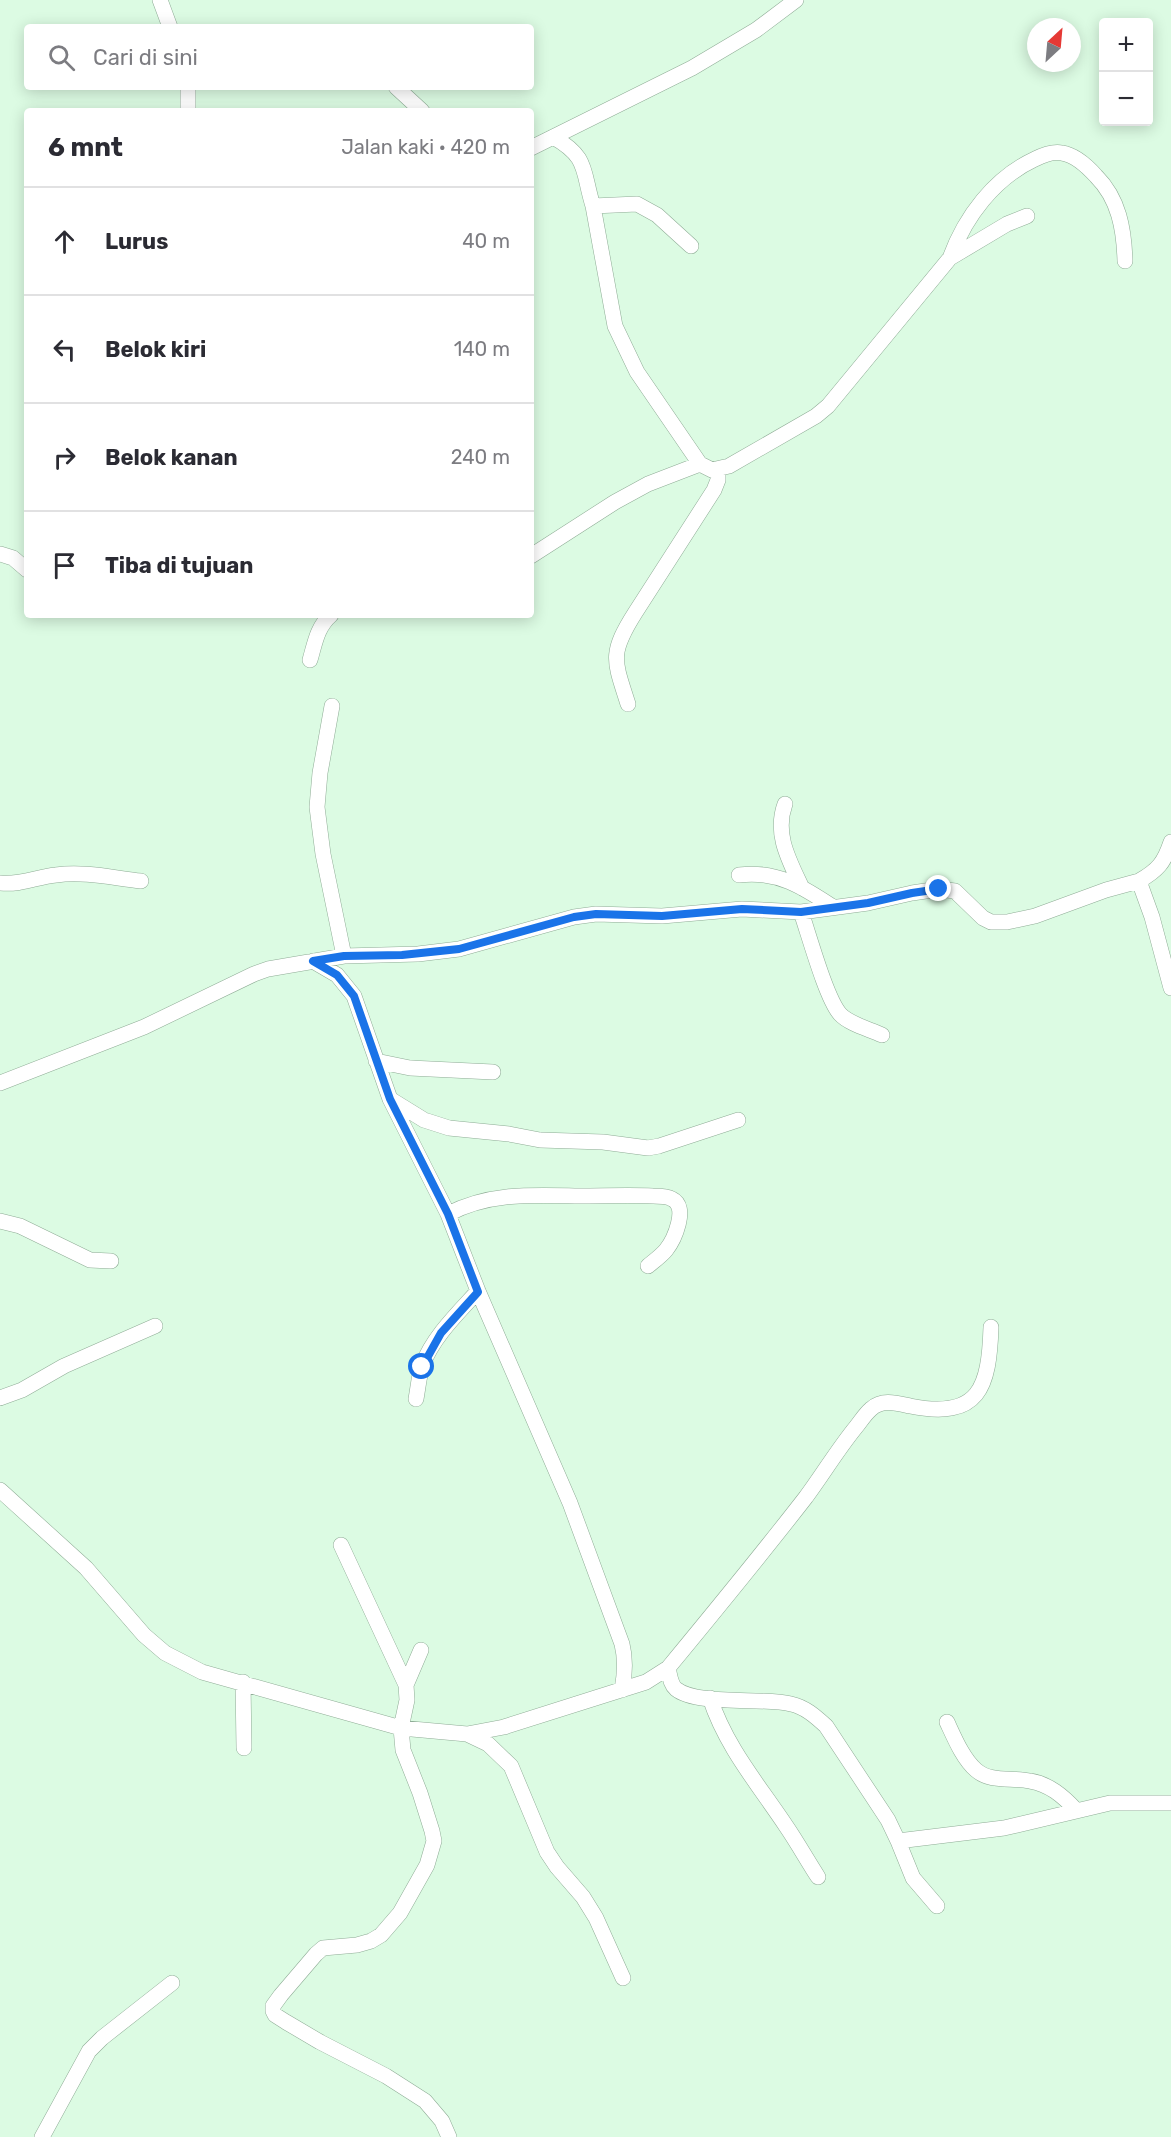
<!DOCTYPE html>
<html lang="id">
<head>
<meta charset="utf-8">
<style>
	body { margin:0; font-family:Rubik,sans-serif; background:#f7f7f7; color:#2b2b33 }
	.controls { position:absolute; right:18px; top:18px; display:grid; overflow:hidden; border-radius:6px; box-shadow:0 3px 15px #0003 }
	.controls button { width:54px; height:54px; display:grid; place-items:center; padding:0; border:0; border-bottom:2px solid #e1e1e2; background:#fff; color:#2b2b33; font:30px sans-serif }
	.compass { position:absolute; left:1027px; top:18px; width:54px; height:54px; border-radius:50%; background:#fff; box-shadow:0 3px 15px #0003; rotate:26deg }
	.stop { position:absolute; width:18px; height:18px; margin:-14px; border:4px solid #1a73e8; border-radius:50%; background:#fff }
	.stop.end { background:#1a73e8; border-color:#fff; box-shadow:0 2px 6px #0008 }
	.list { margin:0; padding:0; list-style:none }
	h2 { display:flex; justify-content:space-between; align-items:center; height:78px; margin:0; padding:0 24px; font-size:26px }
	h2 small { font-size:20px; font-weight:400; color:#7c7c81 }
	.list li { display:grid; grid-template-columns:39px 1fr auto; gap:18px; align-items:center; box-sizing:border-box; height:108px; padding:0 24px; border-top:2px solid #e1e1e2 }
	.list b { display:block; font-size:22px; white-space:nowrap }
	.list em { font-size:20px; font-style:normal; color:#7c7c81 }
	.icon { flex:none; width:33px; height:33px; fill:none; stroke:currentColor; stroke-width:2; stroke-linecap:round; stroke-linejoin:round }
	.map { position:relative; flex:none; width:1171px; height:2137px; overflow:hidden }
	.search { position:absolute; background:#fff; box-shadow:0 3px 15px #0003; left:24px; top:24px; width:510px; height:66px; display:flex; align-items:center; gap:15px; box-sizing:border-box; padding:0 21px; border-radius:6px; color:#7c7c81; font-size:22px }
	.panel { position:absolute; background:#fff; box-shadow:0 3px 15px #0003; left:24px; top:108px; width:510px; height:510px; border-radius:6px }
	.map>svg:first-child { display:block }
</style>
</head>
<body>
<div class="map">
<svg width="1171" height="2137" viewBox="0 0 1171 2137">
	<rect width="100%" height="100%" fill="#dcfbe3"/>
	<g fill="none" stroke-linecap="round" stroke-linejoin="round">
		<defs>
			<path id="street" d="M160,0L170,27
				M396,87L422,111
				M188,111V87
				M553,137C589,157 582,171 593,206L637,204L657,215L691,246
				M531,148L692,68L756,30L796,0
				M593,206L615,326L637,372L700,464L712,470L729,466L816,416L828,406L950,258C965,217 994,178 1035,159C1043,155 1053,151 1062,153C1075,155 1087,166 1096,176C1119,199 1124,229 1125,261
				M950,258L1007,224L1027,216
				M0,554L13,558L27,570
				M531,556L615,502L648,484L700,464
				M310,660C315,643 317,627 331,615
				M628,704C614,660 609,654 635,613L714,490L718,480V469
				M332,706L320,773L317,807L323,854L344,956
				M785,804C774,834 789,860 802,888
				M739,875C777,870 803,887 833,907
				M1139,881C1158,870 1164,863 1171,842
				M0,883C22,885 36,877 56,875C84,871 113,878 141,881
				M801,912C809,935 826,998 840,1014C849,1024 869,1029 882,1035
				M313,961L337,975L354,996L390,1099L448,1214L478,1291L570,1503L622,1644C626,1660 625,1674 622,1690
				M376,1061L410,1068L493,1072
				M0,1083L144,1027L254,974L268,969L344,956L418,954L459,949L574,917L596,914L662,916L742,909L801,912L868,903L912,893L939,889L955,891L983,918L991,922H1007L1035,916L1106,890L1139,881L1152,917L1171,988
				M390,1099L424,1120L449,1128L509,1134L540,1140L603,1142L648,1148L659,1146L738,1120
				M448,1214C490,1192 533,1195 579,1196C604,1196 629,1195 653,1196C659,1196 667,1196 672,1199C689,1207 674,1240 666,1250C661,1256 654,1261 648,1266
				M0,1221L20,1226L90,1260L111,1261
				M0,1398L22,1390L64,1366L155,1326
				M416,1399C418,1388 419,1377 422,1366C433,1337 457,1314 478,1291
				M0,1490L86,1568L144,1635L165,1653L202,1672L401,1728L467,1734L504,1727L646,1682L668,1668C715,1611 761,1555 806,1497C823,1474 838,1449 856,1427C861,1421 865,1414 871,1409C882,1399 896,1403 910,1406C980,1420 989,1387 991,1327
				M341,1545L406,1685L407,1700L401,1728L403,1750L420,1793L432,1831L434,1841L427,1865L400,1913L381,1935L371,1941L357,1945L323,1948L316,1954L281,1995L273,2006V2011L275,2015L286,2022L320,2042L386,2076L425,2101L442,2121L449,2137
				M668,1668C670,1675 670,1684 676,1689C697,1706 764,1697 791,1704C805,1707 815,1716 826,1726L888,1820L898,1841L1004,1828L1110,1803H1171
				M243,1682L244,1748
				M406,1685L421,1650
				M710,1698C726,1747 758,1784 786,1826C797,1842 807,1860 818,1877
				M947,1722C954,1737 963,1759 976,1770C991,1783 1011,1777 1030,1781C1049,1784 1063,1796 1076,1810
				M467,1734L488,1744L511,1766L547,1852L557,1867L583,1897L596,1918L623,1978
				M898,1841L913,1878L937,1906
				M42,2137L89,2051L102,2038L172,1983"/>
		</defs>
		<use href="#street" stroke="#8fac96" stroke-width="16"/>
		<use href="#street" stroke="#fff" stroke-width="15"/>
	</g>
	<g fill="none" stroke-linecap="round" stroke-linejoin="round">
		<path stroke="#1a73e8" stroke-width="8" d="M422,1367L441,1333L478,1292L448,1214L390,1099L354,996L337,975L313,961L344,956L402,955L459,949L574,917L596,914L662,916L742,909L801,912L868,903L912,893L939,889"/>
	</g>
</svg>
<div class="controls">
<button>+</button>
<button>−</button>
</div>
<svg class="compass" viewBox="-18 -18 36 36"><path d="M0-13l5 13h-10z" fill="#e53935"/><path d="M0 13l5-13h-10z" fill="#7c7c81"/></svg>
<div class="stop" style="left:422px;top:1367px"></div>
<div class="stop end" style="left:939px;top:889px"></div>
<div class="search"><svg class="icon" aria-label="search" viewBox="0 0 24 24"><circle cx="10" cy="10" r="6"/><path d="M15 15l6 6"/></svg>Cari di sini</div>
<section class="panel">
<h2>6 mnt<small>Jalan kaki · 420 m</small></h2>
<ul class="list">
<li><svg class="icon" aria-label="ahead" viewBox="0 0 24 24"><path d="M12 20V5M6 11l6-6 6 6"/></svg><div><b>Lurus</b></div><em>40 m</em></li>
<li><svg class="icon" aria-label="left" viewBox="0 0 24 24"><path d="M17 20v-9H6M10 6l-5 5 5 5"/></svg><div><b>Belok kiri</b></div><em>140 m</em></li>
<li><svg class="icon" aria-label="right" viewBox="0 0 24 24"><path d="M7 20v-9h11M14 6l5 5-5 5"/></svg><div><b>Belok kanan</b></div><em>240 m</em></li>
<li><svg class="icon" aria-label="arrive" viewBox="0 0 24 24"><path d="M6 21V4h12l-3 4 3 4H6"/></svg><div><b>Tiba di tujuan</b></div></li>
</ul>
</section>
</div>
</body>
</html>
